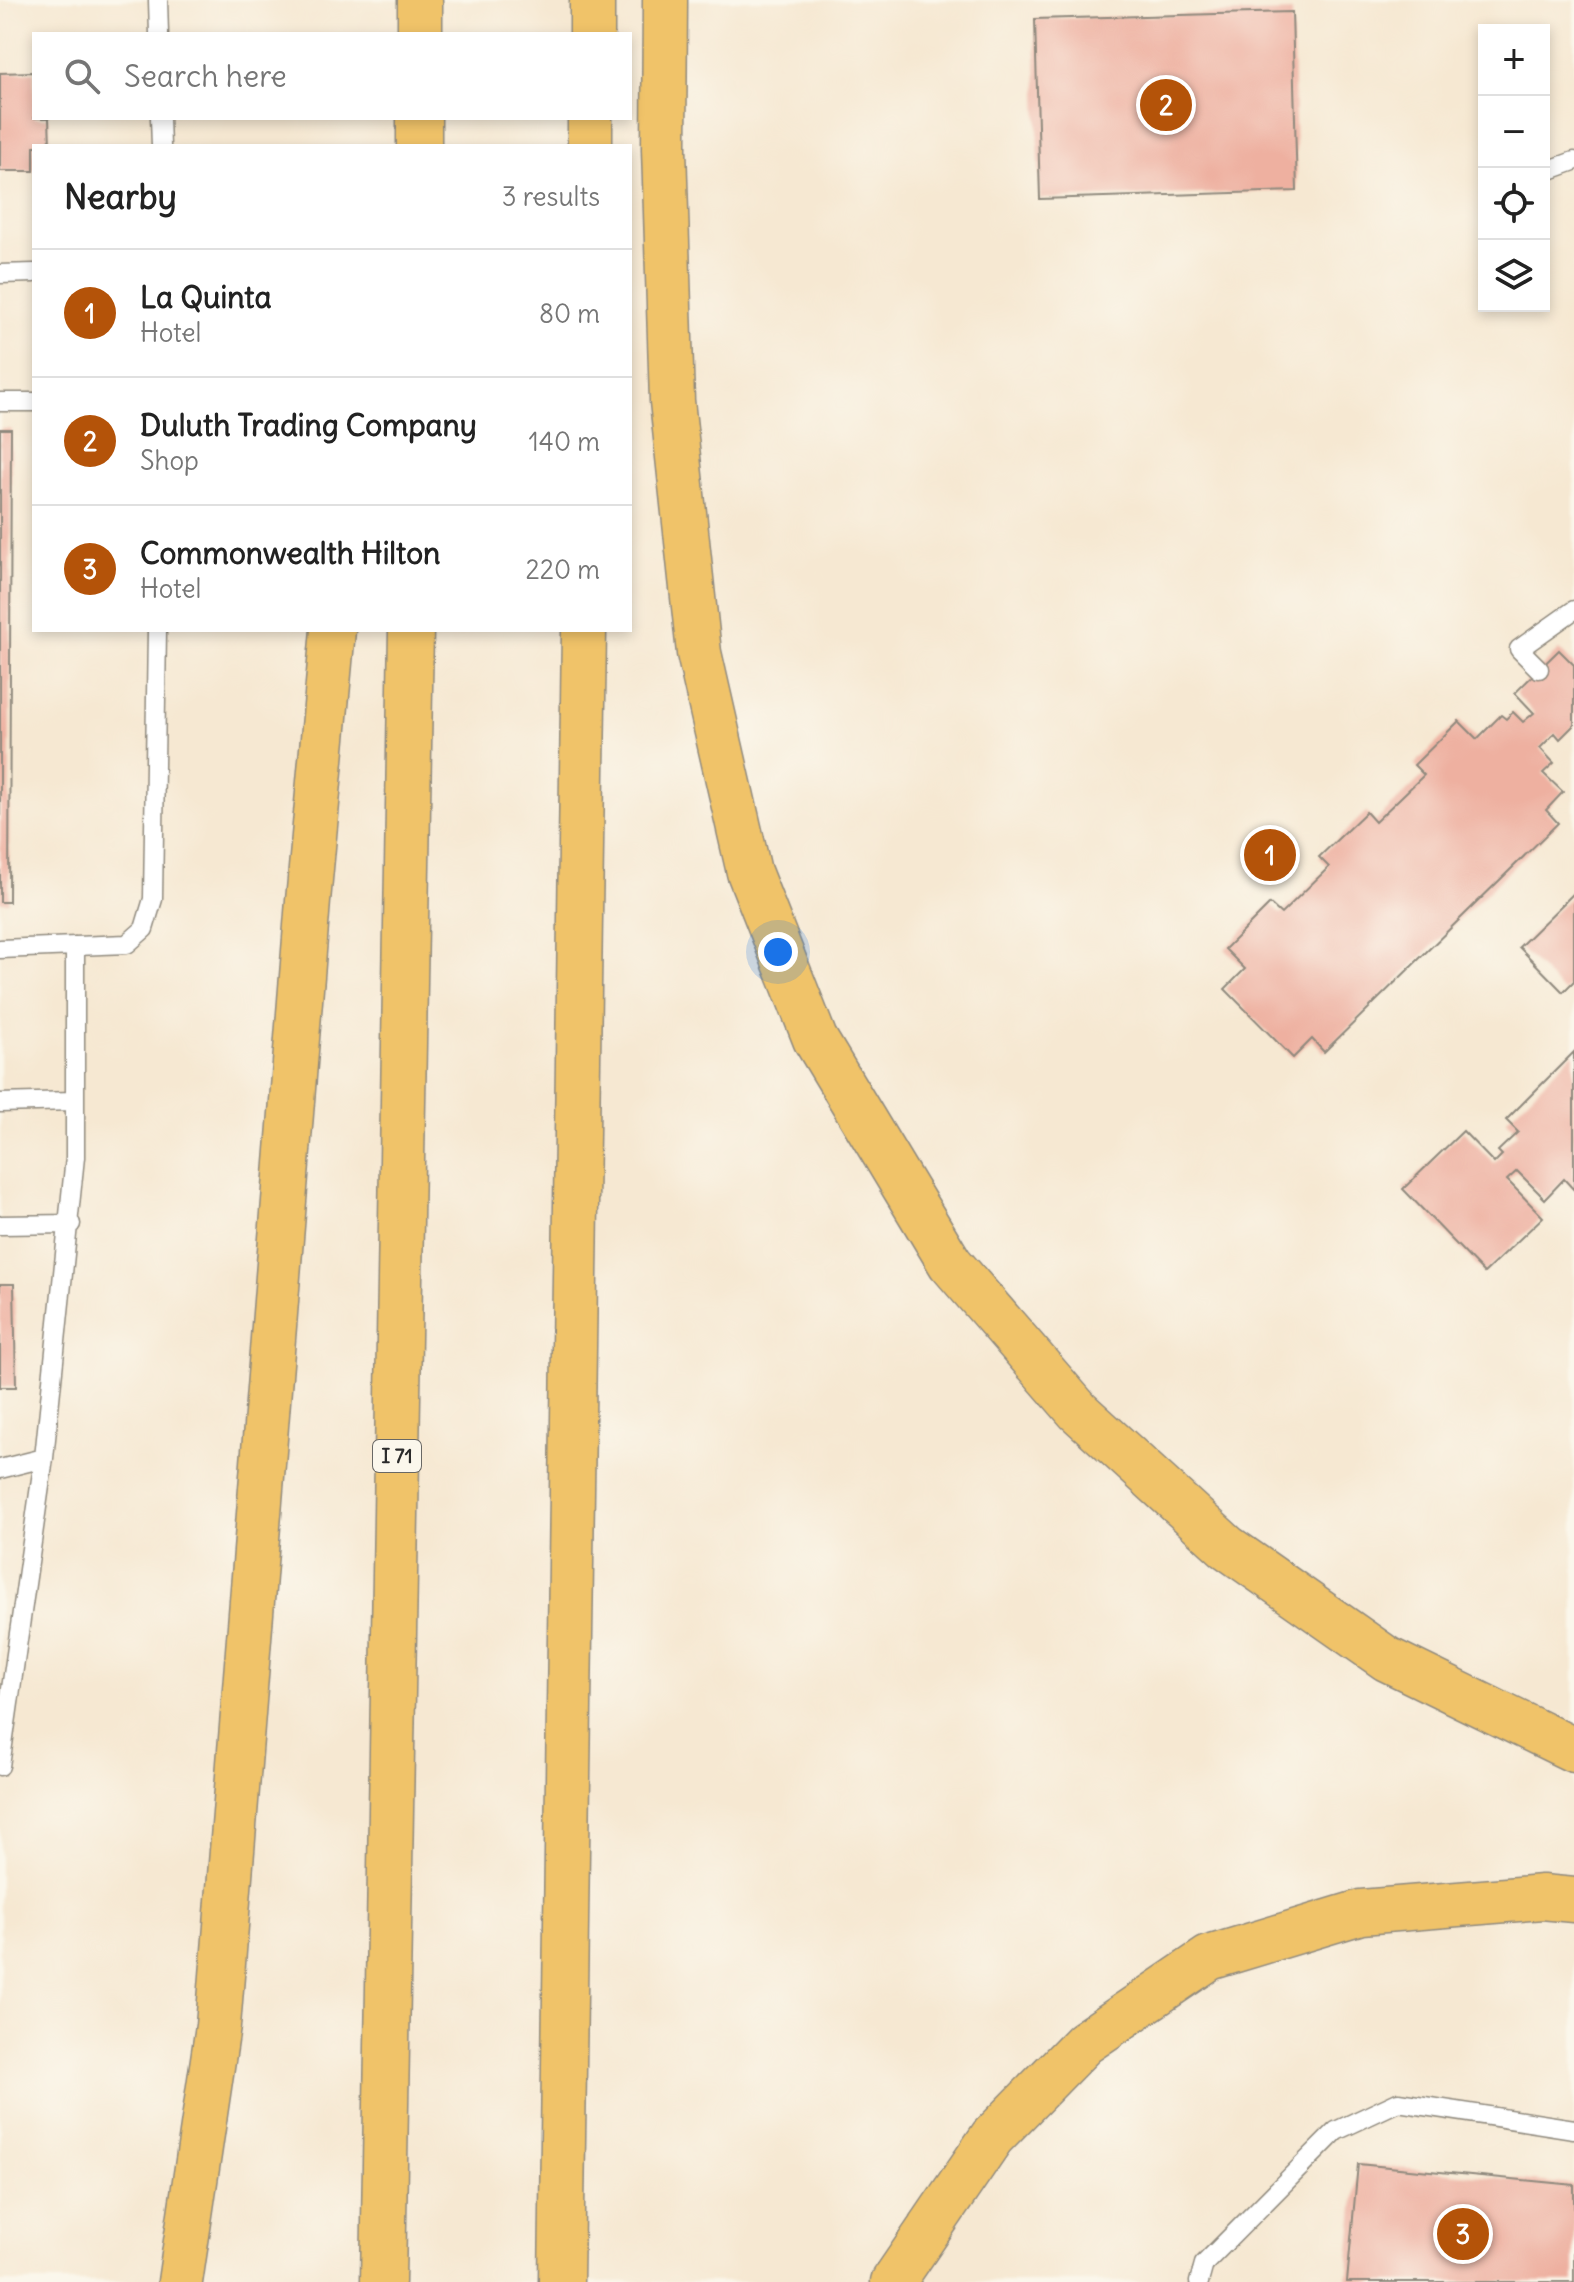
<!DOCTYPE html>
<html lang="en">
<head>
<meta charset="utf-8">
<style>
	body { margin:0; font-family:Delius,sans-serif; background:#f2f2f2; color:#222 }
	.controls { position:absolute; right:24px; top:24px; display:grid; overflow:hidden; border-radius:0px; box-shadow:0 4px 12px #0003 }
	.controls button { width:72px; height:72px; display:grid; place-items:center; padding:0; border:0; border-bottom:2px solid #e0e0e0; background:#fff; color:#222; font:40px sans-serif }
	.you { position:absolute; left:778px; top:952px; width:28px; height:28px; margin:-20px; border:6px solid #fff; border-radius:50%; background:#1a73e8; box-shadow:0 0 0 12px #1a73e833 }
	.badge { display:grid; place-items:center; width:52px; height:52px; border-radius:50%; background:#b45309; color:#fff; font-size:26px; font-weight:700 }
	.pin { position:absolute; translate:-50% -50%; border:4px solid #fff; box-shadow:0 2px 8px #0006 }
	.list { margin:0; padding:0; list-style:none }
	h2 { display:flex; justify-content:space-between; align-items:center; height:104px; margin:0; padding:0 32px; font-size:34px }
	h2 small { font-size:26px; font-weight:400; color:#767676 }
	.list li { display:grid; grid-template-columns:52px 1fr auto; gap:24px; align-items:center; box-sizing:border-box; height:128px; padding:0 32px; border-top:2px solid #e0e0e0 }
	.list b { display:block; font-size:30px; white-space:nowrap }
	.list p { margin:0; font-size:26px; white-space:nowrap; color:#767676 }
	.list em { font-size:26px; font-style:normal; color:#767676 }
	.icon { flex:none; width:44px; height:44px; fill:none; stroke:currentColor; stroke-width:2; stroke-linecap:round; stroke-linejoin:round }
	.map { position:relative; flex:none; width:1574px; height:2282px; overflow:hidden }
	.search { position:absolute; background:#fff; box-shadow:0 4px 12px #0003; left:32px; top:32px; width:600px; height:88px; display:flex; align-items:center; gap:20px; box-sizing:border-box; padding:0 28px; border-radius:0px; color:#767676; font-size:30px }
	.panel { position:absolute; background:#fff; box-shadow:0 4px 12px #0003; left:32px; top:144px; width:600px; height:488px; border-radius:0px }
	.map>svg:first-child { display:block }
</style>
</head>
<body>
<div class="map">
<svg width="1574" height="2282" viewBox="0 0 1574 2282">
	<rect width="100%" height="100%" fill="#fbf7ec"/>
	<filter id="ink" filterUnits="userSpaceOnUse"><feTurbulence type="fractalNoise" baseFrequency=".0125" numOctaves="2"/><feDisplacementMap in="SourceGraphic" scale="16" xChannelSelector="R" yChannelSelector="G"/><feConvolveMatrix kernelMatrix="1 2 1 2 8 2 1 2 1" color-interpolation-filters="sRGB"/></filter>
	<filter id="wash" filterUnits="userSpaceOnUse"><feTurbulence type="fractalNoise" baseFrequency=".006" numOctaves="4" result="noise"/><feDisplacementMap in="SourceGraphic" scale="32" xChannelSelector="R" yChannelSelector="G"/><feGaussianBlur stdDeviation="1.8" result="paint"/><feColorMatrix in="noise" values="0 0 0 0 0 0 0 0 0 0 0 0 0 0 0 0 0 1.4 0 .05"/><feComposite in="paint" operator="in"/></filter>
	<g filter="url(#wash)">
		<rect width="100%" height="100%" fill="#f6e8d2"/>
		<g id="blocks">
			<path fill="#eeb0a0" d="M1292,12L1297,191L1040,199L1035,19Z
				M34,72V118H49L50,146H34V171H0V73Z
				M0,429H11L9,902H0Z
				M1559,650L1574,665V725L1560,739L1555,733L1540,748L1554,763L1543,773L1563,792L1546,810L1558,823L1324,1052L1312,1039L1293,1058L1225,989L1245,969L1225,949L1270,904L1281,914L1329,867L1319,857L1366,812L1375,822L1424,775L1414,765L1459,721L1477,739L1501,715L1506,719L1513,712L1523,722L1534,713L1515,693Z
				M1574,893V981L1563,992L1519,947Z
				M1574,1052V1190L1564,1179L1545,1199L1517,1171L1507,1180L1543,1217L1484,1273L1403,1189L1463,1131L1494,1163L1502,1155L1498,1151L1518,1132L1506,1120Z
				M0,1284H14L16,1387H0Z
				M1358,2164L1574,2185V2282H1347Z"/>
		</g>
	</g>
	<g filter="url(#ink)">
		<use href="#blocks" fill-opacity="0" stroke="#908a7e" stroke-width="2"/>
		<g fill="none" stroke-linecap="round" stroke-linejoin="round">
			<defs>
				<path id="service" d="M158,0L159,34
					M160,118L161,146
					M1544,172L1574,161
					M0,274L34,273
					M0,402H34
					M1539,669L1519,649L1574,610
					M0,949L127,944L144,929L153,899L157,630
					M0,1103L73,1101
					M0,1225L71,1224
					M0,1469L44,1458L75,1157V946
					M0,1766L44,1458
					M1199,2282L1204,2264L1336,2131L1398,2102L1574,2129"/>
				<path id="motorway" d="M665,0L664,149L672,401L699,653L749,872L815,1039L950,1263L1078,1411L1227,1547L1387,1659L1574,1750
					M420,34V0
					M592,34V0
					M419,146V118
					M590,146V118
					M180,2282L218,2026L308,901L333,630
					M383,2282L411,630
					M561,2282L584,630
					M893,2282L992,2137L1084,2043L1209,1958L1361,1912L1542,1897L1574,1900"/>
			</defs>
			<use href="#service" stroke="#908a7e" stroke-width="21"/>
			<use href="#motorway" stroke="#908a7e" stroke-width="47"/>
			<use href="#service" stroke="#fff" stroke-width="18"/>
			<use href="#motorway" stroke="#f0c369" stroke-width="44"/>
		</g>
	</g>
	<g text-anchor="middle" stroke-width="6" stroke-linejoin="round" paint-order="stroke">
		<rect fill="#fbf7ec" stroke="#696865" stroke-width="2" x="373" y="1440" width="48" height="32" rx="6"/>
		<g font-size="20" font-weight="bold" fill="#2b2b2b">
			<text x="397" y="1463">I 71</text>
		</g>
	</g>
</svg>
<div class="controls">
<button>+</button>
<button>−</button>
<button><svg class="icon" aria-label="locate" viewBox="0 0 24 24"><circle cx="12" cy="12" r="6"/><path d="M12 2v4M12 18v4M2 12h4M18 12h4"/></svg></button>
<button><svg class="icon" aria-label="layers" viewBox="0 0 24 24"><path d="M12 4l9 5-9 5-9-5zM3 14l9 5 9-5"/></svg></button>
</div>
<div class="you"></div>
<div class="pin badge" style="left:1270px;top:855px">1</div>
<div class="pin badge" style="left:1166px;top:105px">2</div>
<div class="pin badge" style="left:1463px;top:2234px">3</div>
<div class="search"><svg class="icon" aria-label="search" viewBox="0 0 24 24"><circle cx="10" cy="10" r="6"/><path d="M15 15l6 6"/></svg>Search here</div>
<section class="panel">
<h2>Nearby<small>3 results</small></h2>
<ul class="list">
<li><span class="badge">1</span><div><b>La Quinta</b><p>Hotel</p></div><em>80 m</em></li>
<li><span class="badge">2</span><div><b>Duluth Trading Company</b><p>Shop</p></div><em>140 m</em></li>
<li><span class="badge">3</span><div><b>Commonwealth Hilton</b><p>Hotel</p></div><em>220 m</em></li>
</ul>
</section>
</div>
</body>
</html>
